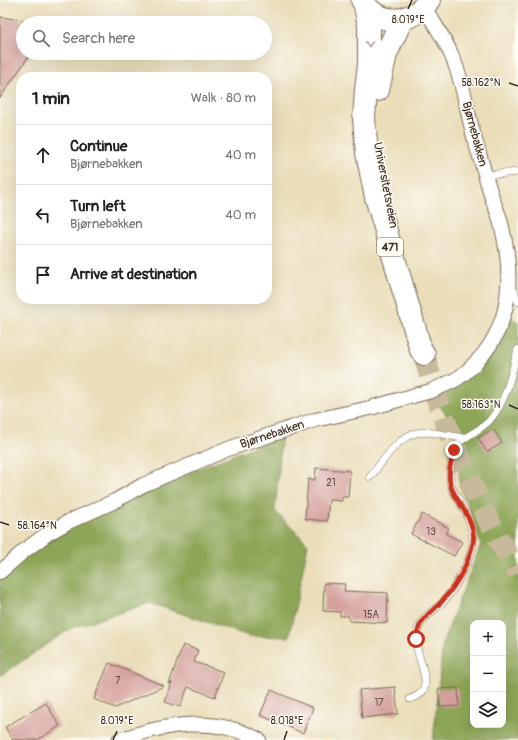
<!DOCTYPE html>
<html lang="en">
<head>
<meta charset="utf-8">
<style>
	body { margin:0; font-family:Pangolin,sans-serif; background:#f6f6f6; color:#222 }
	.controls { position:absolute; right:12px; bottom:12px; display:grid; overflow:hidden; border-radius:8px; box-shadow:0 4px 16px #0002 }
	.controls button { width:36px; height:36px; display:grid; place-items:center; padding:0; border:0; border-bottom:1px solid #e0e0e0; background:#fff; color:#222; font:20px sans-serif }
	.stop { position:absolute; width:12px; height:12px; margin:-9px; border:3px solid #c8321e; border-radius:50%; background:#fff }
	.stop.end { background:#c8321e; border-color:#fff; box-shadow:0 1px 4px #0008 }
	.list { margin:0; padding:0; list-style:none }
	h2 { display:flex; justify-content:space-between; align-items:center; height:52px; margin:0; padding:0 16px; font-size:17px }
	h2 small { font-size:13px; font-weight:400; color:#767676 }
	.list li { display:grid; grid-template-columns:26px 1fr auto; gap:12px; align-items:center; box-sizing:border-box; height:60px; padding:0 16px; border-top:1px solid #e0e0e0 }
	.list b { display:block; font-size:15px; white-space:nowrap }
	.list p { margin:0; font-size:13px; white-space:nowrap; color:#767676 }
	.list em { font-size:13px; font-style:normal; color:#767676 }
	.icon { flex:none; width:22px; height:22px; fill:none; stroke:currentColor; stroke-width:2; stroke-linecap:round; stroke-linejoin:round }
	.map { position:relative; flex:none; width:518px; height:740px; overflow:hidden }
	.search { position:absolute; background:#fff; box-shadow:0 4px 16px #0002; left:16px; top:16px; width:256px; height:44px; display:flex; align-items:center; gap:10px; box-sizing:border-box; padding:0 14px; border-radius:22px; color:#767676; font-size:15px }
	.panel { position:absolute; background:#fff; box-shadow:0 4px 16px #0002; left:16px; top:72px; width:256px; height:232px; border-radius:16px }
	.map>svg:first-child { display:block }
</style>
</head>
<body>
<div class="map">
<svg width="518" height="740" viewBox="0 0 518 740">
	<rect width="100%" height="100%" fill="#fdfcf7"/>
	<filter id="ink" filterUnits="userSpaceOnUse"><feTurbulence type="fractalNoise" baseFrequency=".025" numOctaves="2"/><feDisplacementMap in="SourceGraphic" scale="8" xChannelSelector="R" yChannelSelector="G"/><feConvolveMatrix kernelMatrix="1 2 1 2 8 2 1 2 1" color-interpolation-filters="sRGB"/></filter>
	<filter id="wash" filterUnits="userSpaceOnUse"><feTurbulence type="fractalNoise" baseFrequency=".012" numOctaves="4" result="noise"/><feDisplacementMap in="SourceGraphic" scale="16" xChannelSelector="R" yChannelSelector="G"/><feGaussianBlur stdDeviation="0.9" result="paint"/><feColorMatrix in="noise" values="0 0 0 0 0 0 0 0 0 0 0 0 0 0 0 0 0 1.4 0 .05"/><feComposite in="paint" operator="in"/></filter>
	<g filter="url(#wash)">
		<rect width="100%" height="100%" fill="#eadeba"/>
		<path fill="#8da556" stroke="#64683a" fill-rule="evenodd" d="M503,314L518,322V740H433L443,642L481,544L459,481L460,433L432,396L449,380L492,336ZM473,623H503V725H473Z
			M282,433L275,511L308,544L289,637L249,636L150,603L71,628L0,676V574L9,566L82,519L110,504L278,437Z"/>
		<g id="blocks">
			<path fill="#d4a09c" d="M0,17L23,20V53H31L0,98Z
				M493,429L502,443L487,452L478,438Z
				M316,468L350,471L348,497H342V501L329,500L327,521L305,519L308,479L315,480Z
				M422,514L449,528L446,534L462,542L454,556L411,534Z
				M324,583L345,584L344,591L388,593L387,623L349,621V616H340V612L323,611Z
				M183,645L198,650L194,662L224,672L215,697L188,687L180,707L165,702L172,682L169,684Z
				M109,663L164,686L115,708L94,699Z
				M395,687L398,714L362,718L359,690Z
				M458,688L459,706L440,707L438,689Z
				M271,690L313,708L303,733L260,715Z
				M46,703L60,726L37,740H13L5,727Z"/>
		</g>
	</g>
	<g filter="url(#ink)">
		<use href="#blocks" fill-opacity="0" stroke="#786955" stroke-width="1"/>
		<g fill="none" stroke-linecap="round" stroke-linejoin="round">
			<path stroke="#c7ba9b" stroke-width="22" stroke-dasharray="22 11" stroke-linecap="butt" d="M424,354C443,428 479,508 518,573"/>
			<defs>
				<path id="service" d="M486,175L518,172
					M510,284L515,293L518,302
					M370,477C382,463 397,437 416,433C431,430 448,436 463,438
					M410,699C447,688 402,650 421,623C427,614 436,609 443,602C450,594 457,584 461,574C466,565 473,551 473,540C473,524 465,512 458,498C455,494 452,489 451,485C449,474 450,463 454,452C459,436 477,434 489,421C507,401 511,374 518,349"/>
				<path id="minor" d="M424,7C433,22 444,37 451,54C464,82 467,114 476,144C481,159 485,175 490,191C492,199 496,208 499,216C512,262 515,313 485,352C476,363 464,376 451,382
					M0,572L24,551L47,534L68,522L115,501L143,485L228,449L315,420L370,408L416,395
					M119,740C164,724 215,715 259,740"/>
				<path id="primary" d="M362,0C378,27 412,25 429,0
					M365,6L369,26V64L366,90L364,119L367,153L376,197L421,350L424,354
					M378,90L386,54L402,19"/>
			</defs>
			<use href="#service" stroke="#786955" stroke-width="8"/>
			<use href="#minor" stroke="#786955" stroke-width="16"/>
			<use href="#primary" stroke="#786955" stroke-width="24"/>
			<use href="#service" stroke="#fff" stroke-width="7"/>
			<use href="#minor" stroke="#fff" stroke-width="14"/>
			<use href="#primary" stroke="#fff" stroke-width="22"/>
			<defs>
				<path id="minor-bridge" d="M416,395L431,391L451,382"/>
			</defs>
			<use href="#minor-bridge" stroke="#786955" stroke-width="16" stroke-linecap="butt"/>
			<use href="#minor-bridge" stroke="#fff" stroke-width="14"/>
		</g>
		<defs><path id="oneway-chevron" d="M-2-3.5L2.5 0L-2 3.5" fill="none" stroke-width="1.6" stroke-linecap="round" stroke-linejoin="round"/></defs>
		<use stroke="#a79f9a" href="#oneway-chevron" transform="translate(369 44) rotate(89)"/>
	</g>
	<g fill="none" stroke-linecap="round" stroke-linejoin="round" filter="url(#ink)">
		<path stroke="#c8321e" stroke-width="5" d="M416,639C417,635 418,629 420,625C425,614 436,609 443,600C457,584 468,564 473,543C477,522 458,505 451,487C447,475 451,462 454,450"/>
	</g>
	<path fill="none" stroke="#3b2a1e" stroke-width="1.5" d="M408,9L412,0M509,83L518,86M509,405L518,409M0,522L9,525M113,740L117,731M284,740L287,731"/>
	<g text-anchor="middle" stroke-width="3" stroke-linejoin="round" paint-order="stroke">
		<g font-size="10" fill="#61483e">
			<text x="331" y="486">21</text>
			<text x="431" y="535">13</text>
			<text x="371" y="618">15A</text>
			<text x="118" y="684">7</text>
			<text x="379" y="706">17</text>
		</g>
		<rect fill="#fdfcf7" stroke="#75695f" stroke-width="1" x="377" y="238" width="26" height="18" rx="3"/>
		<g font-size="11" font-weight="bold" fill="#3b2a1e">
			<text x="390" y="251">471</text>
		</g>
		<g font-size="12" fill="#3b2a1e" stroke="#fdfcf7">
			<text transform="translate(475 134) rotate(75)" y="4">Bjørnebakken</text>
			<text transform="translate(386 185) rotate(79)" y="4">Universitetsveien</text>
			<text transform="translate(272 434) rotate(-18)" y="4">Bjørnebakken</text>
		</g>
	</g>
	<g font-size="10" text-anchor="middle" fill="#3b2a1e" stroke="#fdfcf7" stroke-width="3" stroke-linejoin="round" paint-order="stroke">
		<text x="408" y="23">8.019°E</text>
		<text x="481" y="86">58.162°N</text>
		<text x="481" y="408">58.163°N</text>
		<text x="37" y="529">58.164°N</text>
		<text x="117" y="724">8.019°E</text>
		<text x="287" y="724">8.018°E</text>
	</g>
</svg>
<div class="controls">
<button>+</button>
<button>−</button>
<button><svg class="icon" aria-label="layers" viewBox="0 0 24 24"><path d="M12 4l9 5-9 5-9-5zM3 14l9 5 9-5"/></svg></button>
</div>
<div class="stop" style="left:416px;top:639px"></div>
<div class="stop end" style="left:454px;top:450px"></div>
<div class="search"><svg class="icon" aria-label="search" viewBox="0 0 24 24"><circle cx="10" cy="10" r="6"/><path d="M15 15l6 6"/></svg>Search here</div>
<section class="panel">
<h2>1 min<small>Walk · 80 m</small></h2>
<ul class="list">
<li><svg class="icon" aria-label="ahead" viewBox="0 0 24 24"><path d="M12 20V5M6 11l6-6 6 6"/></svg><div><b>Continue</b><p>Bjørnebakken</p></div><em>40 m</em></li>
<li><svg class="icon" aria-label="left" viewBox="0 0 24 24"><path d="M17 20v-9H6M10 6l-5 5 5 5"/></svg><div><b>Turn left</b><p>Bjørnebakken</p></div><em>40 m</em></li>
<li><svg class="icon" aria-label="arrive" viewBox="0 0 24 24"><path d="M6 21V4h12l-3 4 3 4H6"/></svg><div><b>Arrive at destination</b></div></li>
</ul>
</section>
</div>
</body>
</html>
